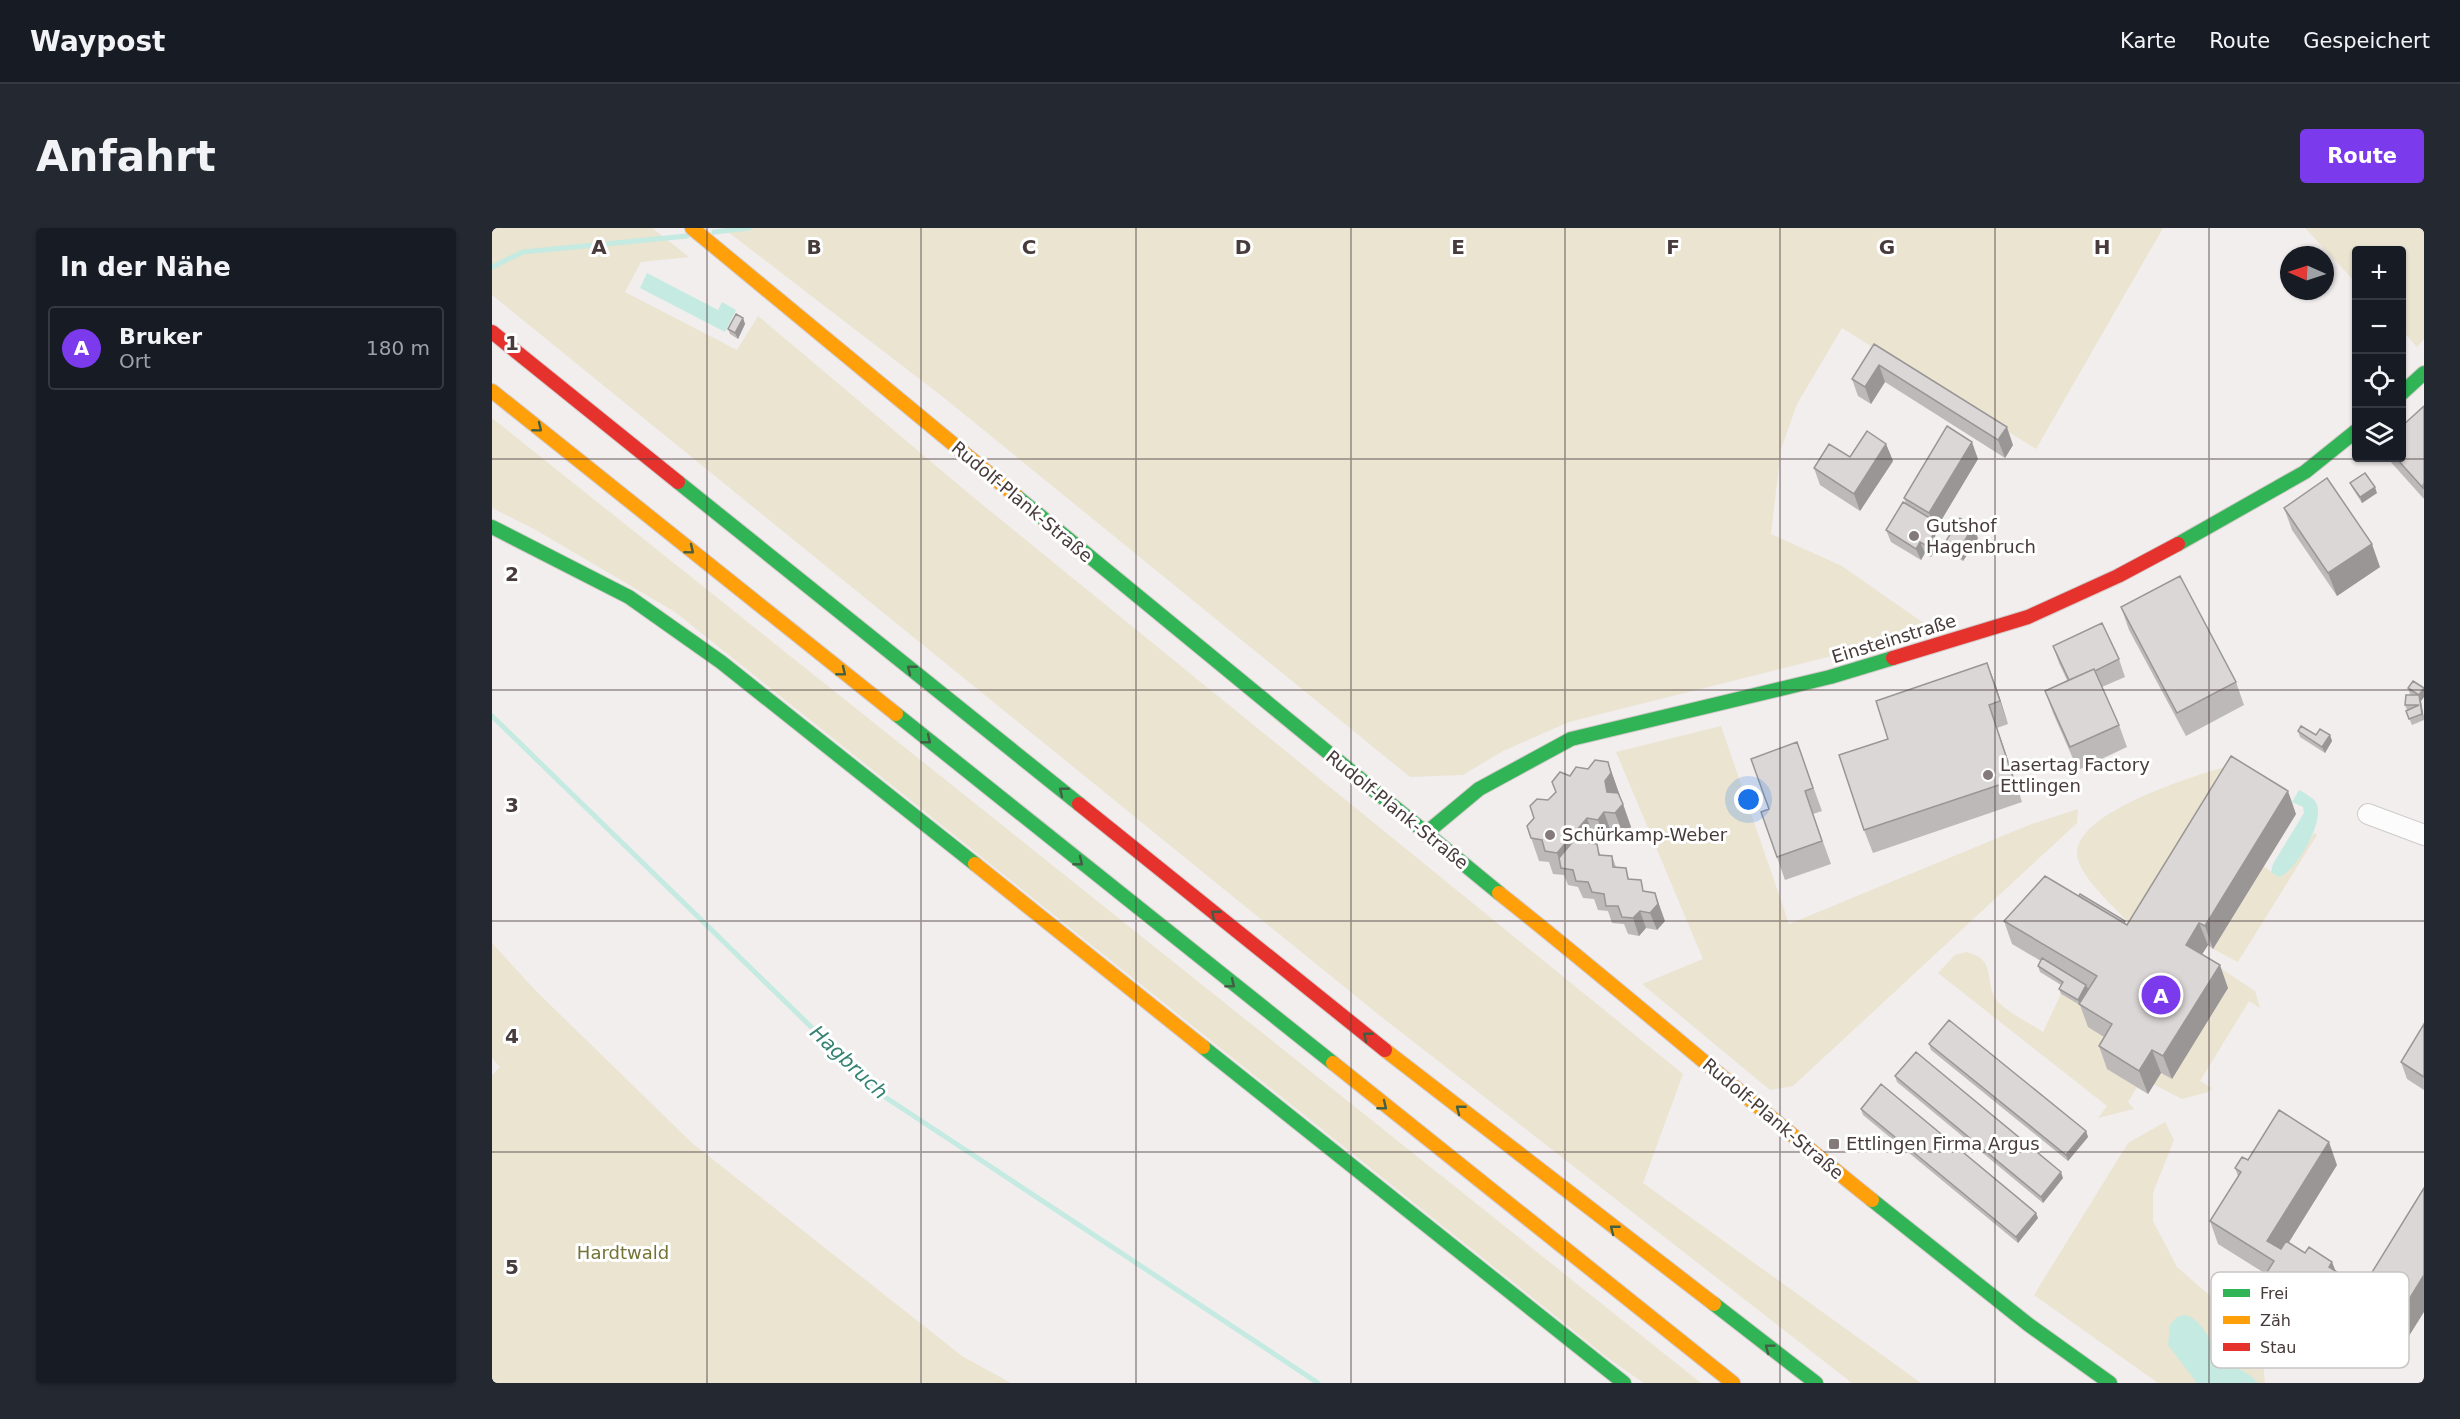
<!DOCTYPE html>
<html lang="de">
<head>
<meta charset="utf-8">
<style>
	body { margin:0; font-family:"DejaVu Sans",sans-serif; background:#242831; color:#f1f3f6 }
	.controls { position:absolute; right:18px; top:18px; display:grid; overflow:hidden; border-radius:6px; box-shadow:0 2px 4px #0004 }
	.controls button { width:54px; height:54px; display:grid; place-items:center; padding:0; border:0; border-bottom:2px solid #363941; background:#171b24; color:#f1f3f6; font:30px sans-serif }
	.compass { position:absolute; left:1788px; top:18px; width:54px; height:54px; border-radius:50%; background:#171b24; box-shadow:0 2px 4px #0004; rotate:273deg }
	.you { position:absolute; left:1257px; top:572px; width:21px; height:21px; margin:-15px; border:4px solid #fff; border-radius:50%; background:#1a73e8; box-shadow:0 0 0 9px #1a73e833 }
	.badge { display:grid; place-items:center; width:39px; height:39px; border-radius:50%; background:#7c3aed; color:#fff; font-size:20px; font-weight:700 }
	.pin { position:absolute; translate:-50% -50%; border:3px solid #fff; box-shadow:0 2px 6px #0006 }
	.list { margin:0; padding:0; list-style:none }
	h2 { display:flex; justify-content:space-between; align-items:center; height:78px; margin:0; padding:0 24px; font-size:26px }
	h2 small { font-size:20px; font-weight:400; color:#9ea1a6 }
	.list li { display:grid; grid-template-columns:39px 1fr auto; gap:18px; align-items:center; box-sizing:border-box; height:84px; margin:0 12px 12px; padding:0 12px; border:2px solid #363941; border-radius:6px }
	.list b { display:block; font-size:22px; white-space:nowrap }
	.list p { margin:0; font-size:20px; white-space:nowrap; color:#9ea1a6 }
	.list em { font-size:20px; font-style:normal; color:#9ea1a6 }
	.icon { flex:none; width:33px; height:33px; fill:none; stroke:currentColor; stroke-width:2; stroke-linecap:round; stroke-linejoin:round }
	.map { position:relative; flex:none; width:1932px; height:1155px; overflow:hidden; border-radius:6px }
	header { display:flex; align-items:center; gap:36px; box-sizing:border-box; height:84px; padding:0 30px; background:#171b24; border-bottom:2px solid #363941 }
	header strong { font-size:28px }
	nav { display:flex; gap:33px; margin-inline-start:auto; font-size:21px }
	.intro { display:flex; align-items:center; justify-content:space-between; box-sizing:border-box; height:144px; padding:0 36px }
	h1 { margin:0; font-size:42px }
	.button { padding:15px 27px; border-radius:6px; background:#7c3aed; color:#fff; font-size:21px; font-weight:700 }
	main { display:flex; gap:36px; padding:0 36px }
	aside { flex:1; background:#171b24; border-radius:6px; box-shadow:0 2px 4px #0004 }
	.map>svg:first-child { display:block }
</style>
</head>
<body>
<header>
<strong>Waypost</strong>
<nav><a>Karte</a><a>Route</a><a>Gespeichert</a></nav>
</header>
<div class="intro"><h1>Anfahrt</h1><a class="button">Route</a></div>
<main>
<aside>
<h2>In der Nähe<small></small></h2>
<ul class="list">
<li><span class="badge">A</span><div><b>Bruker</b><p>Ort</p></div><em>180 m</em></li>
</ul>
</aside>
<div class="map">
<svg width="1932" height="1155" viewBox="0 0 1932 1155">
	<rect width="100%" height="100%" fill="#f2eeee"/>
	<path fill="#eae4d1" d="M0,0H160L197,29L149,34L133,64L245,122L266,88L481,269L1191,846L1151,955L1429,1155H1360L887,787L0,67Z
		M231,0H1671L1544,221L1350,100L1305,176L1289,221L1279,306L1350,338L1433,396L1437,399L1436,404L1077,494L1011,523L971,547L918,549L451,169Z
		M1813,0H1932V111L1925,119L1910,102V22H1864V55Z
		M0,190L1209,1155H1152L1117,1131L183,384L44,302L0,280Z
		M1229,498L1297,696L1537,597L1586,581L1585,595L1301,858L1278,862L1150,756L1211,731L1124,524Z
		M1739,537L1650,709C1632,687 1595,658 1586,632C1572,586 1706,547 1739,537Z
		M1822,605L1825,607L1746,734L1721,721L1772,638L1779,644L1806,632Z
		M0,715L44,763L200,915L470,1128L519,1155H0V847L8,839L0,830Z
		M1474,724C1508,731 1490,758 1507,775C1519,786 1537,795 1551,804L1569,766L1604,785L1629,819L1616,841L1645,859L1636,874L1642,881L1606,890L1615,878L1446,745L1463,727Z
		M1710,728L1763,763L1768,780L1757,773L1708,853L1720,860L1716,864L1690,871L1661,856L1669,845L1680,851Z
		M1673,894L1682,912L1661,965V993L1685,1039L1754,1099L1771,1134L1773,1155H1666L1542,1067L1636,915Z"/>
	<path fill="#c4eae1" d="M155,45L226,82L230,74L244,82L233,104L148,60Z
		M1807,562C1814,566 1823,570 1825,577C1832,595 1804,643 1787,649L1779,644L1781,636L1812,585L1811,579L1800,574Z
		M1694,1087C1714,1095 1717,1115 1731,1130C1741,1140 1755,1142 1766,1155H1705L1676,1117L1678,1097L1685,1089Z"/>
	<g fill="none" stroke-linecap="round" stroke-linejoin="round">
		<path stroke="#c4eae1" stroke-width="5" d="M222,4L257,0
			M0,39L31,24L195,8
			M0,488L387,865L826,1155"/>
		<defs>
			<path id="street" d="M1876,586L1932,607"/>
			<path id="fast" d="M1910,165L1932,145
				M186,254L587,576
				M524,268L1007,665
				M0,299L137,369L229,434L483,636
				M1686,316L1813,244L1864,203
				M404,486L841,835
				M933,606L987,561L1079,511L1338,449L1401,430
				M711,819L1132,1155
				M1380,972L1537,1097L1618,1155
				M1222,1076L1324,1155"/>
			<path id="slow" d="M200,0L524,268
				M0,163L404,486
				M483,636L711,819
				M1007,665C1133,765 1254,871 1380,972
				M893,822L1222,1076
				M841,835L1241,1155"/>
			<path id="jam" d="M0,104L186,254
				M1401,430L1536,389L1626,348L1686,316
				M587,576L893,822"/>
		</defs>
		<use href="#street" stroke="#cfcaca" stroke-width="22"/>
		<use href="#fast" stroke="#d3c9c9" stroke-width="16"/>
		<use href="#slow" stroke="#d3c9c9" stroke-width="16"/>
		<use href="#jam" stroke="#d3c9c9" stroke-width="16"/>
		<use href="#street" stroke="#fdfcfc" stroke-width="20"/>
		<use href="#fast" stroke="#30b455" stroke-width="14"/>
		<use href="#slow" stroke="#ff9f0a" stroke-width="14"/>
		<use href="#jam" stroke="#e5322d" stroke-width="14"/>
	</g>
	<path fill="#bdb9b9" d="M251,90L253,96L246,111L238,106L236,101Z
		M1382,116L1521,217L1513,230L1393,154L1379,176L1366,168L1360,151Z
		M1932,178V271L1897,232L1896,230H1910Z
		M1394,216L1401,233L1368,283L1328,257L1322,240L1358,229Z
		M1486,231L1444,301L1445,304L1443,308L1446,317L1439,329L1433,325L1429,332L1399,314L1394,302L1414,276L1412,270Z
		M1858,255L1885,265L1870,275L1861,261Z
		M1792,280L1888,339L1845,368L1800,302Z
		M1486,310L1471,333L1458,325L1454,313Z
		M1629,379L1744,454L1752,477L1694,508L1637,402Z
		M1561,418L1627,431L1633,449L1610,459L1627,497L1635,519L1586,542L1561,485L1553,463L1575,452L1567,435Z
		M1504,458L1516,496L1505,500L1530,574L1381,625L1372,602L1396,511Z
		M1916,460H1932V469L1929,473L1932,492L1920,497L1914,483L1915,482L1913,477L1920,467L1918,466Z
		M1806,503L1824,507H1838L1840,513L1833,525L1808,509Z
		M1305,514L1330,583L1321,586L1339,636L1293,652L1269,584L1277,581Z
		M1116,534L1139,599L1132,608L1120,607L1115,615L1103,613L1101,615L1109,627L1120,628L1124,639L1134,640L1137,651L1153,664L1173,693L1165,702L1154,700L1147,708L1136,706L1132,696L1120,695L1116,683L1106,682L1102,671L1091,670L1086,659L1076,657L1072,647L1061,646L1057,634L1047,633L1035,598L1078,548Z
		M1804,586L1721,721L1716,717L1710,726L1736,760L1680,851L1669,845L1656,866L1615,841L1607,818L1612,809L1596,799L1588,777L1569,766L1567,761L1569,757L1548,744L1546,738L1549,733L1520,716L1512,693L1634,696L1635,697Z
		M1932,796V862L1915,851L1909,834Z
		M1437,816L1594,903L1596,909L1576,933L1439,822Z
		M1403,848L1571,950L1551,975L1405,854Z
		M1369,881L1546,990L1526,1015L1371,887Z
		M1756,932L1845,937L1796,1015L1856,1051L1863,1072L1932,960L1897,1140L1858,1116L1851,1095L1826,1135L1765,1096L1757,1073L1774,1046L1726,1016L1718,993L1746,948L1743,940Z"/>
	<path fill="#9a9696" d="M251,90L253,96L246,111L243,105Z
		M1387,137L1393,154L1379,176L1373,159Z
		M1515,199L1521,217L1513,230L1506,212Z
		M1480,214L1486,231L1444,301L1445,304L1443,308L1446,317L1439,329L1435,318V301L1440,294L1437,285Z
		M1394,216L1401,233L1368,283L1362,266Z
		M1883,259L1885,265L1870,275L1868,269Z
		M1481,299L1486,310L1471,333L1467,322Z
		M1428,314L1433,325L1429,332L1424,321Z
		M1880,316L1888,339L1845,368L1836,345Z
		M1495,435L1504,458L1516,496L1508,473Z
		M1932,460V469L1929,473L1932,491L1930,486L1927,467Z
		M1497,477L1505,500L1530,574L1522,552Z
		M1838,507L1840,513L1833,525L1830,519Z
		M1116,534L1128,568L1122,576L1124,587L1115,564L1113,553Z
		M1796,563L1804,586L1721,721L1713,698Z
		M1131,576L1139,599L1132,608L1123,585Z
		M1112,584L1120,607L1115,615L1106,592Z
		M1095,590L1103,613L1097,620L1070,640L1065,625Z
		M1163,665L1173,693L1165,702L1158,685Z
		M1148,683L1154,700L1147,708L1141,690Z
		M1707,695L1716,717L1702,739L1694,717Z
		M1728,737L1736,760L1680,851L1671,828Z
		M1594,757L1597,762L1588,777L1586,772Z
		M1660,822L1669,845L1656,866L1647,843Z
		M1594,903L1596,909L1576,933L1574,927Z
		M1837,914L1845,937L1784,1035L1775,1013Z
		M1569,944L1571,950L1551,975L1549,969Z
		M1544,985L1546,990L1526,1015L1524,1009Z
		M1840,1034L1849,1056L1837,1039Z
		M1932,1047V1084L1897,1140L1889,1117Z
		M1856,1051L1864,1074L1850,1093L1851,1095L1826,1135L1818,1112Z"/>
	<path fill="#dcd7d7" stroke="#9a9696" stroke-width="1.5" d="M244,86L251,90L243,105L236,101Z
		M1382,116L1515,199L1506,212L1387,137L1373,159L1360,151Z
		M1932,178V255L1931,257L1932,261L1904,230H1910V198Z
		M1455,198L1480,214L1437,285L1412,270Z
		M1375,203L1394,216L1362,266L1322,240L1337,216L1358,229Z
		M1873,245L1883,259L1868,269L1858,255Z
		M1835,250L1880,316L1836,345L1792,280Z
		M1411,274L1441,292L1435,301L1442,305L1435,318L1428,314L1424,321L1394,302Z
		M1468,290L1481,299L1467,322L1454,313Z
		M1688,348L1744,454L1685,485L1629,379Z
		M1610,395L1627,431L1603,443L1602,441L1577,452L1561,418Z
		M1495,435L1508,473L1497,477L1522,552L1372,602L1347,527L1396,511L1384,473Z
		M1602,441L1627,497L1578,519L1553,463Z
		M1921,453L1932,460L1927,467L1930,486L1917,491L1914,483L1927,477H1913L1914,467H1927L1916,460Z
		M1809,498L1824,507L1828,501L1838,507L1830,519L1806,503Z
		M1305,514L1321,560L1313,563L1330,613L1285,629L1269,584L1277,581L1259,531Z
		M1739,528L1796,563L1713,698L1707,695L1694,717L1728,737L1671,828L1660,822L1647,843L1607,818L1620,796L1587,776L1605,748L1512,693L1553,648L1635,697Z
		M1103,532L1116,534L1119,545L1113,553L1115,564L1126,565L1131,576L1123,585L1112,584L1106,592L1095,590L1065,625L1053,623L1050,612L1039,610L1035,598L1042,590L1038,578L1045,571L1056,572L1064,564L1060,554L1068,544L1078,548L1084,539L1096,541Z
		M1090,603L1091,614L1105,616L1107,627L1120,628L1121,639L1134,640L1136,651L1149,652L1151,663L1163,665L1166,676L1158,685L1148,683L1141,690L1130,689L1126,678H1114L1112,666L1100,664L1096,654L1084,653L1081,642L1069,640L1067,630Z
		M1588,666L1633,693L1632,695L1587,668Z
		M1550,730L1594,757L1586,772L1567,761L1571,754L1546,738Z
		M1457,792L1594,903L1574,927L1437,816Z
		M1932,796V849L1909,834Z
		M1424,824L1569,944L1549,969L1403,848Z
		M1389,856L1544,985L1524,1009L1369,881Z
		M1787,882L1837,914L1775,1013L1789,1021L1794,1013L1813,1025L1817,1019L1840,1034L1837,1039L1856,1051L1818,1112L1757,1073L1782,1033L1718,993L1749,944L1743,940L1750,929L1756,932Z
		M1932,960V1047L1889,1117L1850,1093Z"/>
	<defs><path id="oneway-chevron" d="M-2-3.5L2.5 0L-2 3.5" fill="none" stroke-width="1.6" stroke-linecap="round" stroke-linejoin="round" transform="scale(1.5)"/></defs>
	<g stroke="#415f43">
		<use href="#oneway-chevron" transform="translate(46 200) rotate(39)"/>
		<use href="#oneway-chevron" transform="translate(198 322) rotate(39)"/>
		<use href="#oneway-chevron" transform="translate(419 441) rotate(-141)"/>
		<use href="#oneway-chevron" transform="translate(350 444) rotate(39)"/>
		<use href="#oneway-chevron" transform="translate(435 512) rotate(39)"/>
		<use href="#oneway-chevron" transform="translate(571 563) rotate(-141)"/>
		<use href="#oneway-chevron" transform="translate(587 634) rotate(39)"/>
		<use href="#oneway-chevron" transform="translate(723 686) rotate(-141)"/>
		<use href="#oneway-chevron" transform="translate(739 756) rotate(39)"/>
		<use href="#oneway-chevron" transform="translate(875 808) rotate(-141)"/>
		<use href="#oneway-chevron" transform="translate(891 878) rotate(39)"/>
		<use href="#oneway-chevron" transform="translate(968 881) rotate(-142)"/>
		<use href="#oneway-chevron" transform="translate(1122 1001) rotate(-142)"/>
		<use href="#oneway-chevron" transform="translate(1277 1120) rotate(-143)"/>
	</g>
	<path fill="none" stroke="#483b3b" stroke-width="1.5" stroke-opacity="0.55" d="M215,0V1155M429,0V1155M644,0V1155M859,0V1155M1073,0V1155M1288,0V1155M1503,0V1155M1717,0V1155M0,231H1932M0,462H1932M0,693H1932M0,924H1932"/>
	<g fill="#847a7a" stroke="#fff" stroke-width="2">
		<circle cx="1422" cy="308" r="6"/>
		<circle cx="1496" cy="547" r="6"/>
		<circle cx="1058" cy="607" r="6"/>
		<rect x="1336" y="910" width="12" height="12" rx="3"/>
	</g>
	<g text-anchor="middle" stroke-width="6" stroke-linejoin="round" paint-order="stroke">
		<g font-size="18" fill="#483b3b" stroke="#fff">
			<text transform="translate(530 274) rotate(40)" y="6">Rudolf-Plank-Straße</text>
			<text transform="translate(1402 411) rotate(-17)" y="6">Einsteinstraße</text>
			<text transform="translate(905 582) rotate(39)" y="6">Rudolf-Plank-Straße</text>
			<text transform="translate(1281 891) rotate(40)" y="6">Rudolf-Plank-Straße</text>
		</g>
		<g font-size="18" fill="#483b3b" stroke="#fff" text-anchor="start">
			<text x="1434" y="304">Gutshof<tspan x="1434" dy="21">Hagenbruch</tspan></text>
			<text x="1508" y="543">Lasertag Factory<tspan x="1508" dy="21">Ettlingen</tspan></text>
			<text x="1070" y="613">Schürkamp-Weber</text>
			<text x="1354" y="922">Ettlingen Firma Argus</text>
		</g>
		<g font-size="18" fill="#747234" stroke="#fff">
			<text x="131" y="1031">Hardtwald</text>
		</g>
		<g font-size="20" font-style="italic" fill="#348271" stroke="#fff">
			<text transform="translate(357 834) rotate(43)" y="7">Hagbruch</text>
		</g>
	</g>
	<rect x="1719" y="1044" width="198" height="96" rx="9" fill="#fff" stroke="#c8c4c4" stroke-width="1.5"/>
	<rect x="1731" y="1061" width="27" height="8" fill="#30b455"/>
	<rect x="1731" y="1088" width="27" height="8" fill="#ff9f0a"/>
	<rect x="1731" y="1115" width="27" height="8" fill="#e5322d"/>
	<g font-size="16" fill="#483b3b">
		<text x="1768" y="1071">Frei</text>
		<text x="1768" y="1098">Zäh</text>
		<text x="1768" y="1125">Stau</text>
	</g>
	<g font-size="20" text-anchor="middle" font-weight="bold" fill="#483b3b" stroke="#fff" stroke-width="6" stroke-linejoin="round" paint-order="stroke">
		<text x="107" y="26">A</text>
		<text x="322" y="26">B</text>
		<text x="537" y="26">C</text>
		<text x="751" y="26">D</text>
		<text x="966" y="26">E</text>
		<text x="1181" y="26">F</text>
		<text x="1395" y="26">G</text>
		<text x="1610" y="26">H</text>
		<text x="20" y="122">1</text>
		<text x="20" y="353">2</text>
		<text x="20" y="584">3</text>
		<text x="20" y="815">4</text>
		<text x="20" y="1046">5</text>
	</g>
</svg>
<div class="controls">
<button>+</button>
<button>−</button>
<button><svg class="icon" aria-label="locate" viewBox="0 0 24 24"><circle cx="12" cy="12" r="6"/><path d="M12 2v4M12 18v4M2 12h4M18 12h4"/></svg></button>
<button><svg class="icon" aria-label="layers" viewBox="0 0 24 24"><path d="M12 4l9 5-9 5-9-5zM3 14l9 5 9-5"/></svg></button>
</div>
<svg class="compass" viewBox="-18 -18 36 36"><path d="M0-13l5 13h-10z" fill="#e53935"/><path d="M0 13l5-13h-10z" fill="#9ea1a6"/></svg>
<div class="you"></div>
<div class="pin badge" style="left:1669px;top:767px">A</div>
</div>
</main>
</body>
</html>
